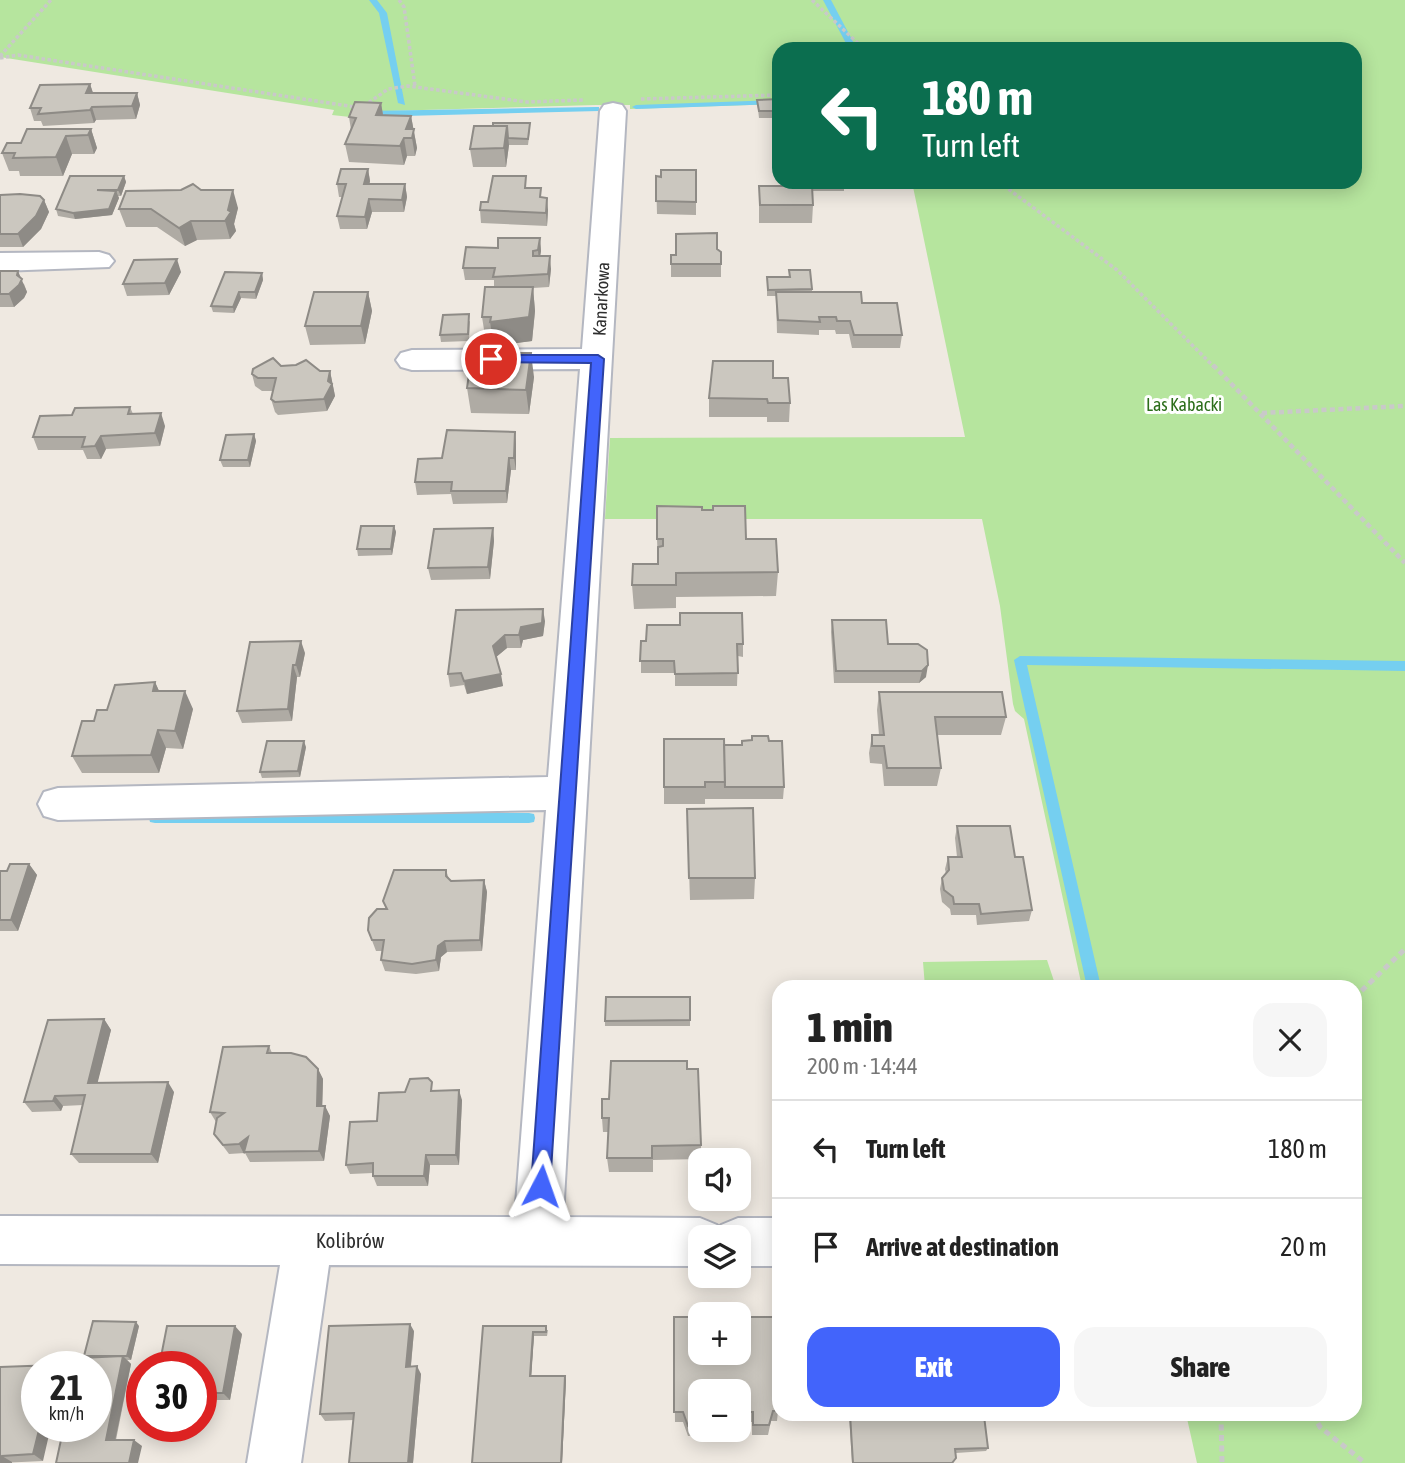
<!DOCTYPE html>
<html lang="en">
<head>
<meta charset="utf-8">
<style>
	:root { --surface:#fff; --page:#f6f6f6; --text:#222; --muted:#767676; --line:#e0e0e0; --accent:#4264fb }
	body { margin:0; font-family:"Asap Condensed",sans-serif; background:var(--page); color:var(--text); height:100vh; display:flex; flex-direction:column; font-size:26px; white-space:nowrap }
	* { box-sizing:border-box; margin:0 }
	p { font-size:23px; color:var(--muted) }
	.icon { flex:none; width:38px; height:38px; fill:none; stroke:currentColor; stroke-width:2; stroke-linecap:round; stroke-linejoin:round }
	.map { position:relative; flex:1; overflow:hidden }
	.drawer { position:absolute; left:772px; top:980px; width:590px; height:441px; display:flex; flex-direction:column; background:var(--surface); border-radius:21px; box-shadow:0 4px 18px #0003 }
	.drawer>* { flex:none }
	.hud { position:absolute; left:772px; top:42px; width:590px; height:147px; border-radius:21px; box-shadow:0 4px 18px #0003; background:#0b6e4f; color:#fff; overflow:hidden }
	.tools { position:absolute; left:688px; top:1148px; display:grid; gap:14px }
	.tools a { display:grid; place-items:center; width:63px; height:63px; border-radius:14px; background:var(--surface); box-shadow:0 4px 18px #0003; font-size:35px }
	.speed { position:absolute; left:21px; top:1351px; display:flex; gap:14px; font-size:35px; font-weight:700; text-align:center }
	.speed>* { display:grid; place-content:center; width:91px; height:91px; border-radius:50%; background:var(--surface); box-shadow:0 4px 18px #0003; line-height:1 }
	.speed small { font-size:18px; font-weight:400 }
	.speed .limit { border:10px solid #d22; background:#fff; color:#111 }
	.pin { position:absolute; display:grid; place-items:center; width:60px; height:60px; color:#fff; margin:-30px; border:4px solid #fff; border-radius:50%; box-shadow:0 2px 7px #0007 }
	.me { position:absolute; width:77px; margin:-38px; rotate:4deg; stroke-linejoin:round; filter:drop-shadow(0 0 5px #0008) }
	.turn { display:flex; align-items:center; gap:24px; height:147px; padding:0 35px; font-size:32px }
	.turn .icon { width:91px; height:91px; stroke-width:2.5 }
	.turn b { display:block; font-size:49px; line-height:60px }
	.round { display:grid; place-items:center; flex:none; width:74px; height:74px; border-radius:21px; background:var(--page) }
	.head { display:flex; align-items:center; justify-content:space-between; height:119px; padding:0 35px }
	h1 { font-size:42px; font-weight:800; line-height:52px }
	.action { display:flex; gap:14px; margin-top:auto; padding:14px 35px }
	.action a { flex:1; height:80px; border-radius:21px; background:var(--accent); color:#fff; font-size:28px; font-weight:800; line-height:80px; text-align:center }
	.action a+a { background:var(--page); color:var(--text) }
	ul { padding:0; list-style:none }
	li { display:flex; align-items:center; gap:21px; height:98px; padding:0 35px; border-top:2px solid var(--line) }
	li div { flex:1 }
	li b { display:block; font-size:26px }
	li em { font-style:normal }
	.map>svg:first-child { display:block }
</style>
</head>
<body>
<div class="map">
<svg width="1405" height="1463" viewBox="0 0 1405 1463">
	<rect width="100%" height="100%" fill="#efe9e1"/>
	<path fill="#b6e59e" d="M0 0H1405V1463H1197L1186 1414H1354V987H1082L1024 719 1015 711 1013 704 1000 606 982 519H605L610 438 965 437 912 182H1354V49H779V104L630 109V105H596L352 112 350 117 332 115 334 110 0 57Z
		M1047 960 1056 987H925L923 962Z"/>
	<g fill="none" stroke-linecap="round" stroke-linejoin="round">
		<path fill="#75cff0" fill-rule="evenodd" d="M369 0H377L387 13 405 105 398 103 379 13Z
			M823 0H831L857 49H849Z
			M779 100V104L636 109 632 107 636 105Z
			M596 107H599V111L366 117 362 114 366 111Z
			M1020 656 1405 661V671L1027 665 1101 987H1087L1014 660Z
			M155 813H529L534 814 535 818 534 822 529 823H155L150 822 149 818 150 814Z"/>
		<g stroke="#b4b7c1" stroke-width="4">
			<path id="minor" d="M613 103 622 105 626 111 563 1217 700 1218 717 1225 719 1229 721 1225 738 1218H779V1266H738V1237H700V1266L329 1265 301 1463H247L280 1265 0 1264V1216L515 1217 546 810 58 820 44 816 38 804 44 792 58 788 548 777 580 369 412 370 401 367 396 360 401 353 412 350 582 349 600 111 604 105Z
				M99 252 109 255 114 261 109 267 0 271V253Z"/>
		</g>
		<path stroke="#c9c9c9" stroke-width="3.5" stroke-dasharray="3.5 2.5" stroke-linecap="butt" d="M399 0 404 7 415 86
			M812 0 864 49
			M0 56 51 0
			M0 58 18 55 355 107
			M641 99 779 95
			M364 106 388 89 408 86 527 102 583 100
			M999 182 1117 270 1214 367"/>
		<path stroke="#c9c9c9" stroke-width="4.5" stroke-dasharray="5 3.5" stroke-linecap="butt" d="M1213 365 1405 563
			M1262 413 1405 406"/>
		<path stroke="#c9c9c9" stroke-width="5" stroke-dasharray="6 4.5" stroke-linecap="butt" d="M1354 998 1405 949
			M1221 1414 1222 1463
			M1313 1414 1320 1427 1365 1463"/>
		<use href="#minor" fill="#fff" fill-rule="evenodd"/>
	</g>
	<path fill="#afaba4" d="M90 84 93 93H137L140 105 136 119 96 120 94 123 43 126 41 121H34L30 108Z
		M779 99V118H759L757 100Z
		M381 103 383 115 411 116 417 148 415 156H407L404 165 349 162 345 144 351 130 349 117Z
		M530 123V129L528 145H509L506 167H473L470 149 493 126Z
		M91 129 97 148 94 154H72L63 176H20L19 171H9L2 153 21 143Z
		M368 169 370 181 369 184H405L407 197 404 212H372L367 229H340L337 216 342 197H339L337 184Z
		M696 170V215L657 214 656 176Z
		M124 176 126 182 121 196H118L119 198 112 215 75 219 58 216 56 209Z
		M802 182H844V191H812L813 205 812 223H759V186H802Z
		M528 188H541V198L548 210 547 226 481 223 480 210 488 202Z
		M201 190 238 208 234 224 236 231 230 239 197 240 185 246 157 227H126L119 209Z
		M0 195 44 200 49 212 41 229 23 247H0Z
		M540 238 541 251 540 256 551 269 549 287 533 288 535 311 532 341 498 345 508 346 509 353 534 377 529 414 471 413 467 388 487 353 493 345V341L486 342 482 317 494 287V280H465L463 268 498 248Z
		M717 249 721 252V277H671V264L676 255Z
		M789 270 812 289V292L862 303 902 335 900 348H852L849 334H836L835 330H819V335L777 333 776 296H767V277H789Z
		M0 271 24 284 27 292 24 298 14 307H0Z
		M181 272 169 295 127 296 123 284Z
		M262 273 263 280 256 299 241 298 234 313 213 312 211 306Z
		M368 292 372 311 365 344 310 345 305 326Z
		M470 321 469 341 441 342 440 335Z
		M281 366 320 371H330L335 396 327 411 278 415 275 412 271 399 273 391H262L255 386 252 374Z
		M773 378 790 403 789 422H767V417H709V398Z
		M130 407 133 414 165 426 160 446 106 449 101 459H87L83 450H38L33 437 72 415Z
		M515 432 516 444V470H511L507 503 453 504 451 494 417 495 415 482 442 458Z
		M254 434 256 441 250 467H223L220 460Z
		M702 510 746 539 778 572 776 596 676 597V608L634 609 632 585 658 564 657 539Z
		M394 526 396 532 392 555 358 556 357 549Z
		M493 528 494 541 490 579 431 580 428 568Z
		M456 610 545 621 543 636 523 640 521 648H507L496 657 503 686 467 694 464 685 450 687 448 674Z
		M832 620 888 644H918L926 677 919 683H834L831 632Z
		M641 641 743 644V657L738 656 737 686H675V673H641Z
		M305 653 300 677H297L292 721 242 723 237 711Z
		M155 682 159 691 193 709 183 749 166 748 159 773H82L72 756 94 721 107 710Z
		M879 692 1006 717 1001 735H937L941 768 937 786H884L882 764 870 763 869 753 872 735H879L877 710Z
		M769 741 784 787 783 799H705V804H664V787L724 745H742Z
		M306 747 300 777 262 778 260 772Z
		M687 809 755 878 754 899 690 900Z
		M957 826 1015 857 1032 910 1029 921 977 925 976 915H951L950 909 942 902 940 889 942 878 946 874 945 869 948 857H957L955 838Z
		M29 864 37 875 18 931H0V871H7Z
		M446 870 449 879 451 881 484 880 487 892 482 951 447 952 441 957 439 971 416 974 385 971 381 960 383 951H376L368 930 386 909 383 901Z
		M690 997V1026H605V1021Z
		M104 1019 111 1030 97 1083 174 1092 158 1163H79L71 1154 83 1105 63 1106 61 1111 32 1112 24 1102Z
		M269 1046 272 1053 318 1069 323 1079 322 1106H325L330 1116 324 1161 250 1162 245 1153 229 1154 214 1134 216 1122 210 1112Z
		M687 1069 701 1145V1159L653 1160V1172H609L607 1158 608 1132H603L602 1118 609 1099Z
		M435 1090 462 1100 459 1165H430L428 1186H377L373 1176V1173L350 1174 346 1165 377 1121Z
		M674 1317H700V1353H738V1317H774L775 1335H777L778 1411 777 1421H771L768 1435H752V1422H738V1391H700V1430H703V1435L688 1436 683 1422H675Z
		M139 1326 131 1360H127L131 1364 116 1440 142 1446 56 1463 86 1357 84 1356Z
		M483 1326 548 1330 547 1336H534L531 1376H565L566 1380 562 1463H472Z
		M414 1331 411 1366 421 1374 413 1463H349L354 1420 325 1421 320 1414Z
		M242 1334 230 1400H201V1367Z
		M0 1367 43 1461 0 1463Z
		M849 1414H969L988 1448 986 1451 956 1453 953 1463H852Z"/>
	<path fill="#8e8b86" d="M90 84 94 96 86 93Z
		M137 93 140 105 136 119 132 106Z
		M381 103 384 121 376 115Z
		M92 107 96 120 94 123 90 110Z
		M411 116 417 148 415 156 412 138 406 129Z
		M507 126 509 145 506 167 504 148Z
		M91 129 97 148 94 154 88 135Z
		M66 136 72 154 63 176 56 157Z
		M404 138 407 156 404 165 400 146Z
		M368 169 370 181 367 197 364 184Z
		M124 176 126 182 121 196 118 190Z
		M405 184 407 197 404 212 402 200Z
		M233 190 238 208 234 224 236 231 230 239 225 221Z
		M116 191 119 198 112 215 75 219 73 213Z
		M547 198 548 210 547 226 546 213Z
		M369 199 372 212 367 229 365 217Z
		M44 200 49 212 41 229 23 247 18 234Z
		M191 221 197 240 185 246 179 228Z
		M540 238 541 251 539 263 538 250Z
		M550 256 551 269 549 287 548 274Z
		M177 259 181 272 169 295 165 283Z
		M18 271 27 292 24 298 14 307 9 294Z
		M262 273 263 280 256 299 255 292Z
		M533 287 535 311 532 341 494 346 490 322Z
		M239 292 241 298 234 313 233 307Z
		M368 292 372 311 365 344 361 326Z
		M531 353 534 377 529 414 526 390Z
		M330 371 335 396 327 411 324 399Z
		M161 413 165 426 160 446 155 433Z
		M515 432 516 444V470L514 458Z
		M254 434 256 441 250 467 248 460Z
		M101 436 106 449 101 459 95 446Z
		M509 458 511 470 507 503 506 491Z
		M394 526 396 532 392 555 391 549Z
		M493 528 494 541 490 579 488 567Z
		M543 609 545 621 543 636 523 640 521 648 519 635 521 627Z
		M505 635 507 648 495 658 493 646Z
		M301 641 305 653 300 677 296 665Z
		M293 665 297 677 292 721 288 709Z
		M928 665 926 677 919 683 922 671Z
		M501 674 503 686 467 694 464 681Z
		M155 682 163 700 153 691Z
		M185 691 193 709 183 749 175 731Z
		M158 730 166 748 159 773 151 755Z
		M304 741 306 747 300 777 298 771Z
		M29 864 37 875 18 931 11 920Z
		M484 880 487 892 482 951 480 940Z
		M445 941 447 952 441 957 439 971 436 960 438 946Z
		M104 1019 111 1030 95 1093 88 1083Z
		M318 1069 323 1079 322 1116 317 1106Z
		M168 1082 174 1092 158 1163 151 1154Z
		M459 1090 462 1100 459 1165 456 1155Z
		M55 1096 63 1106 61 1111 53 1101Z
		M325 1106 330 1116 324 1161 319 1151Z
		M248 1137 254 1146 244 1154 239 1144Z
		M426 1155 430 1165 428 1186 424 1176Z
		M136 1322 139 1326 131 1360 127 1356Z
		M410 1324 414 1331 410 1374 406 1367Z
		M235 1326 242 1334 230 1400 223 1393Z
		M533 1332 534 1336 531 1380 530 1376Z
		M123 1356 131 1364 114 1446 106 1440Z
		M417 1366 421 1374 413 1463H408Z
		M565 1376 566 1380 562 1463H561Z
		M40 1426H51L43 1461 33 1454Z
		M134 1440 142 1446 138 1463H129Z
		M2 1456 12 1462V1463H0Z"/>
	<path fill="#cbc7bf" stroke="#8e8b86" stroke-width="2" d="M90 84 86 93H137L132 106 92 107 90 110 38 114 41 108H30L40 85Z
		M779 99V111H759L757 100Z
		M355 102 381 103 376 115 411 116 406 129H414L412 138H404L400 146 345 144 356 118 349 117Z
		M493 123H530L528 139 508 138 507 126H493Z
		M474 126H507L504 148 470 149Z
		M27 129H91L88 135 66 136 56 157 13 158 15 153H2L7 143H21Z
		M341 169H368L364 184H405L402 200 369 199 365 217 337 216 346 184H337Z
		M661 170H696V202L656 201V176L661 177Z
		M70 176H124L118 190H97L116 191 109 209 73 213 56 209Z
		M493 176H526L525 188H541L540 197 547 198 546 213 480 210 481 202H488Z
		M193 184 201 190H233L228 210 231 212 225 221H191L179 228 151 209H119L126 191 181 190Z
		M759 186H812L813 205H760Z
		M20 194 40 196 44 200 36 216 18 234H0V195Z
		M717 233V249L721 252V264H671V255H676V234Z
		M498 238H540L538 250 533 251V256H550L548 274 493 277 495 268H463L466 247 498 248Z
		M177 259 165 283 123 284 134 260Z
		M789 270H810L812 289 768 290 767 277H790Z
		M0 271H18L17 275 22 279 19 285 9 294H0Z
		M225 272 262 273 255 292H239L233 307 211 306Z
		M485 287H533L529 317 490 322 491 317H482Z
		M314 292H368L361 326H305Z
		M776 292H861L862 303H897L902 335H854L850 321H837L836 317H819L820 322 778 320Z
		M469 314 468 334 440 335 443 315Z
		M488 345 508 346V353H531L526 390 467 388 472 353H487Z
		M273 358 281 366 296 365 306 360 320 371H330L328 381 332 384 324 399 275 402 271 399 276 378H258L252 374 253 369Z
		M713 361H773V378H788L790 403H768L767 399 709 398Z
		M130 407 128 414 161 413 155 433 101 436 95 446 82 447 85 437H33L40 416 72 415 75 408Z
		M447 430 515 432 514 458H509L506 491H451L452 482H415L418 459 442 458Z
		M254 434 248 460H220L226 435Z
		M657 506 702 507V510H713V506H745L746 539H776L778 572 676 573V585H632L633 564H658V547L663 546V539H657Z
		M361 526H394L391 549H357Z
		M493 528 488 567 428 568 434 529Z
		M543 609 542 623 521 627 519 635H505L493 646 501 674 464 681 461 673 448 674 456 610Z
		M680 613H742L743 644H737L738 673 675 674 674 661H640L641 641H646L647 625H680Z
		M832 620H886L888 644H918L927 650 928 665 922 671H836Z
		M301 641 296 665H293L288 709 237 711 250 642Z
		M155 682 153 691H185L175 731 158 730 151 755 72 756 82 721H94L97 710H107L115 685Z
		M879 692H1002L1006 717H935L941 768H887L884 746H872V735H884Z
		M752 736H768L769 741H782L784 787H725L724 745H742V741L752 740Z
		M664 739H724L725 782H705V787H664Z
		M267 741H304L298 771 260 772Z
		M753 808 755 878H689L687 809Z
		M957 826H1010L1015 857H1023L1032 910 981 914 979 904H954L953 897 944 890 942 878 949 870 948 857H962Z
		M10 864H29L11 920H0V871H7Z
		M394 870H446V876L451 881 484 880 480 940 445 941 438 946 436 960 412 964 381 960 384 940H372L368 930 369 918 377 909H387L383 901Z
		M606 997H690V1020L605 1021Z
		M104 1019 88 1083 168 1082 151 1154H71L85 1095 55 1096 53 1101 24 1102 48 1020Z
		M269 1046 267 1053H291L306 1057 318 1069 317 1106H325L319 1151 244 1152 248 1137 239 1144 223 1145 214 1134 217 1118 224 1113 210 1112 223 1047Z
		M611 1061H687V1069H698L701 1145 652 1146V1158H607L609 1118H602V1099H609Z
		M428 1078 432 1082 431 1091 459 1090 456 1155H426L424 1176H373V1163L346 1165 350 1122 377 1121 379 1093 405 1092 410 1079Z
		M776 1080H779V1123H778Z
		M674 1317H700V1353H738V1317H774L775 1335H777L778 1411H773L769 1425H753V1412H738V1391H700V1425L688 1426 683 1412H674Z
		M93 1321 136 1322 127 1356H84Z
		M410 1324 406 1367 417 1366 408 1463H349L354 1413 320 1414 329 1326Z
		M167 1326H235L223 1393H201V1367H159Z
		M483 1326H546V1332H533L530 1376H565L561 1463H472Z
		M123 1356 106 1440H134L129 1463H56L64 1426H96V1367H78L80 1358Z
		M54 1365V1367H37V1426H40L33 1454 2 1456 0 1463V1367Z
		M850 1414H969V1416H984L988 1448 955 1449 956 1458 952 1463H853Z"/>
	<path fill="#4264fb" stroke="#2b41a3" stroke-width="2" d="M491 355H598L604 359 550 1186 548 1193 541 1196 534 1193 531 1186 591 363 487 362V357Z"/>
	<g text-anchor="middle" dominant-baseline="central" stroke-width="6" stroke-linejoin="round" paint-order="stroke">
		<g font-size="18" fill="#2e2e2e" stroke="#fff">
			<text transform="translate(601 299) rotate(-87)">Kanarkowa</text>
		</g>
		<g font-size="18" fill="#2c6e1b" stroke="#fff">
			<text x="1184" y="404">Las Kabacki</text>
		</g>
		<g font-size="21" fill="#2e2e2e" stroke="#fff">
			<text x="350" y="1240">Kolibrów</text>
		</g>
	</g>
</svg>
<div class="tools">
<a><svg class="icon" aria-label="sound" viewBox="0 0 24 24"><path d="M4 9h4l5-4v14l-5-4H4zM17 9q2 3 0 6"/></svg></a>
<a><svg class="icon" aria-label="layers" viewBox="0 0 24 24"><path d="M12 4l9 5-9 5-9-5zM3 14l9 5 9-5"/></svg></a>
<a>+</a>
<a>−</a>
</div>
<div class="speed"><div>21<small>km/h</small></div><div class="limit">30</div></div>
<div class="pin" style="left:491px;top:359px;background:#d93025"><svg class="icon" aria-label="arrive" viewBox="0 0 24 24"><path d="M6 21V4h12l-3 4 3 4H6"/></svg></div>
<svg class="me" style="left:541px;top:1186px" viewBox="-20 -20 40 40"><path d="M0-17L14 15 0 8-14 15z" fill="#4264fb" stroke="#fff" stroke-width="4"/></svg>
<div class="hud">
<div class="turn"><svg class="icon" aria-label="left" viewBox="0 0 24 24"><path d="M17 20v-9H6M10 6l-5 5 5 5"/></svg><div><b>180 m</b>Turn left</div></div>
</div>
<section class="drawer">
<div class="head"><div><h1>1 min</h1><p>200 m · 14:44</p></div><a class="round"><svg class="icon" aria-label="close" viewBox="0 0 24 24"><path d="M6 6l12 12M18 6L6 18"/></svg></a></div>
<ul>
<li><svg class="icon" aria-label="left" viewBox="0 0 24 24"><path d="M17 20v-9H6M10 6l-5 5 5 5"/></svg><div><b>Turn left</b></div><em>180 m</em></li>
<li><svg class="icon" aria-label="arrive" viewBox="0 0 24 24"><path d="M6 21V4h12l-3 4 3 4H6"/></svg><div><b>Arrive at destination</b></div><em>20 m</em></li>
</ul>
<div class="action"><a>Exit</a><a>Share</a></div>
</section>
</div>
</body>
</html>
